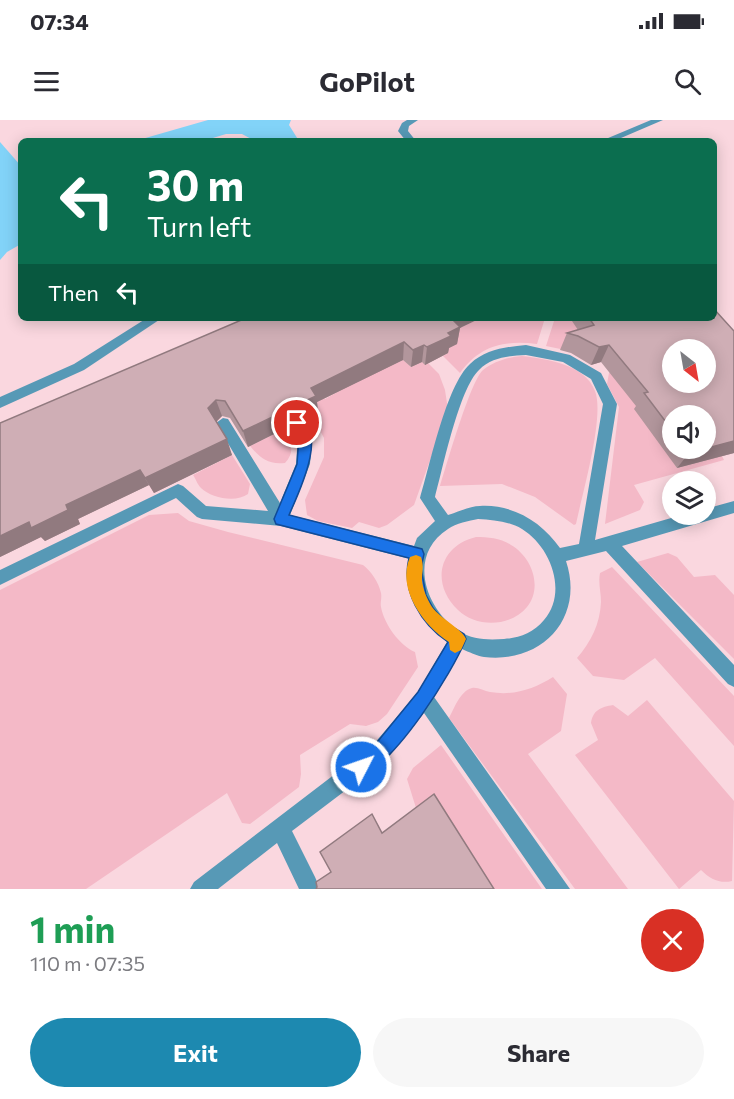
<!DOCTYPE html>
<html lang="en">
<head>
<meta charset="utf-8">
<style>
	:root { --surface:#fff; --page:#f7f7f7; --text:#2b2b33; --muted:#7c7c81; --accent:#1d89b0 }
	body { margin:0; font-family:Commissioner,sans-serif; background:var(--page); color:var(--text); height:100vh; display:flex; flex-direction:column; font-size:22px; white-space:nowrap }
	* { box-sizing:border-box; margin:0 }
	p { font-size:20px; color:var(--muted) }
	.icon { flex:none; width:33px; height:33px; fill:none; stroke:currentColor; stroke-width:2; stroke-linecap:round; stroke-linejoin:round }
	.map { position:relative; height:769px; overflow:hidden }
	.panel { display:flex; flex-direction:column; background:var(--surface); flex:1 }
	.panel>* { flex:none }
	.top-card { position:absolute; left:18px; top:18px; width:699px; height:183px; border-radius:9px; box-shadow:0 3px 15px #0003; background:#0b6e4f; color:#fff; overflow:hidden }
	.needle { width:39px; rotate:149deg }
	.buttons { position:absolute; left:662px; top:219px; display:grid; gap:12px }
	.buttons a { display:grid; place-items:center; width:54px; height:54px; border-radius:50%; background:var(--surface); box-shadow:0 3px 15px #0003; font-size:30px }
	.pin { position:absolute; display:grid; place-items:center; width:51px; height:51px; color:#fff; margin:-26px; border:3px solid #fff; border-radius:50%; box-shadow:0 2px 6px #0007 }
	.me { position:absolute; width:66px; margin:-33px; rotate:49deg; stroke-linejoin:round; filter:drop-shadow(0 0 4px #0008) }
	.turn { display:flex; align-items:center; gap:21px; height:126px; padding:0 30px; font-size:27px }
	.turn .icon { width:78px; height:78px; stroke-width:2.5 }
	.turn b { display:block; font-size:42px; line-height:51px }
	.then { display:flex; align-items:center; height:57px; padding:0 30px; background:#0003; gap:12px; font-size:22px }
	.round { display:grid; place-items:center; flex:none; width:63px; height:63px; border-radius:32px; background:var(--page) }
	.summary { display:flex; align-items:center; justify-content:space-between; height:102px; padding:0 30px }
	h1 { font-size:36px; font-weight:700; line-height:45px; color:#1e9e55 }
	.primary-button { display:flex; gap:12px; margin-top:auto; padding:12px 30px }
	.primary-button a { flex:1; height:69px; border-radius:36px; background:var(--accent); color:#fff; font-size:24px; font-weight:700; line-height:69px; text-align:center }
	.primary-button a+a { background:var(--page); color:var(--text) }
	.status { display:flex; justify-content:space-between; align-items:center; height:42px; padding:0 30px; background:var(--surface); direction:ltr }
	.status svg { height:16px; fill:currentColor }
	header { display:flex; justify-content:space-between; align-items:center; height:78px; padding:0 30px; background:var(--surface); font-size:27px; font-weight:700 }
	.map>svg:first-child { display:block }
</style>
</head>
<body>
<div class="status"><b>07:34</b><svg viewBox="0 0 49 12"><path d="M0 12V9h3v3zM5 12V6h3v6zM10 12V3h3v9zM15 12V0h3v12zM26 1h20v11H26zM47 4h2v5h-2z"/></svg></div>
<header><svg class="icon" aria-label="menu" viewBox="0 0 24 24"><path d="M4 6h16M4 12h16M4 18h16"/></svg>GoPilot<svg class="icon" aria-label="search" viewBox="0 0 24 24"><circle cx="10" cy="10" r="6"/><path d="M15 15l6 6"/></svg></header>
<div class="map">
<svg width="734" height="769" viewBox="0 0 734 769">
	<rect width="100%" height="100%" fill="#fad7df"/>
	<path fill="#f4b9c7" d="M481 198H545L537 224C505 220 480 225 460 253L443 236 448 233 447 214Z
		M555 198H581L590 211 570 231 546 226Z
		M522 236C546 239 585 244 595 271 605 296 582 375 576 404L574 405 535 377 502 364 440 366C447 344 470 262 483 250 494 241 509 237 522 236Z
		M400 237 411 247 422 242 428 243 439 254 445 270 448 290 414 385 387 405 379 408 359 402 352 408 318 401 307 395 305 380 324 337V318L312 295 318 292 311 282 321 277 325 279Z
		M619 251 677 348 722 336 724 340 634 365 644 382 640 390 605 404 619 287 607 264 609 253Z
		M282 310C291 322 296 331 285 343 268 345 260 338 250 326Z
		M232 335 250 364 248 374C236 383 211 378 201 368 197 364 196 359 193 355Z
		M178 393 189 401 228 412 363 445C371 451 379 463 381 473 382 478 380 483 381 487 384 504 400 526 415 532L418 547 387 594 378 602 366 606 350 604 300 635 301 654 299 667 250 704 242 703 227 673 86 769H0V470L149 395Z
		M476 417C488 417 501 418 511 425 532 437 543 467 527 487 511 507 476 508 458 490 430 463 439 426 476 417Z
		M668 433 677 437 694 457 715 455 734 475V539L637 442Z
		M612 447 734 576V626L655 538 624 560 593 556 577 538C591 522 600 504 601 482 601 472 598 463 600 453Z
		M553 557 567 574 561 611 528 634 628 769H575L449 598C454 589 460 571 472 568 478 567 484 571 490 572 514 576 534 569 553 557Z
		M647 580 734 681 732 761C720 764 710 759 701 750L679 769 575 635 598 620 591 603C593 590 601 587 613 585L628 596Z
		M441 625 542 769H488L416 688 407 659 413 648Z"/>
	<path fill="#82d3f8" d="M208 0H291L289 5 299 21H255L242 14H226L203 21H135Z
		M0 22 21 46V124L7 132 0 140Z"/>
	<g fill="none" stroke-linecap="round" stroke-linejoin="round">
		<path fill="#5799b6" fill-rule="evenodd" d="M407 0H418L409 6 408 11 416 21H406L398 11 402 3Z
			M651 0H663L614 21H601Z
			M147 198H162L84 250 0 288V277L74 244Z
			M526 225 570 235 601 253 617 284 595 420 685 394H705V389L734 381V393L622 426 734 545V567L728 564 606 431 566 441C585 498 542 544 484 537 477 536 469 532 462 529L434 577 570 769H546L424 593 387 639 292 711 315 757 318 764 316 769H299L277 723 218 769H190L194 762 373 625 418 572 447 522C424 502 400 471 410 439L281 406 202 399 197 397 176 378 0 465V450L178 364 183 366 206 386 268 391 216 303 223 298 228 299 280 383 296 344 298 315 290 303 297 298C304 300 308 307 312 314L310 344 290 395 414 426 417 418 435 401 420 378C430 345 446 266 470 244 486 229 506 227 526 225ZM526 235 563 242 591 259 603 284 579 424 560 428C542 402 513 384 480 386 470 386 458 392 448 395L435 377C443 348 459 269 479 250 492 237 509 236 526 235ZM478 399C493 400 509 401 522 409 551 427 568 472 544 500 533 513 519 518 504 519 488 520 473 520 459 511 425 489 407 435 448 409 456 403 469 401 478 399Z"/>
	</g>
	<path fill="#b2969c" fill-rule="evenodd" d="M570 198H714L734 333 677 348 634 289 636 286 601 242 591 245 571 233 560 230 567 213 578 210ZM672 296 705 328H672Z
		M460 208 457 224 449 228 448 233 425 245 422 242 411 247 403 240 317 282 318 292 304 299 296 296 289 302 290 306 248 327 230 298 222 296 216 302 232 335 154 373 149 365 78 399 80 404 45 421 41 417 0 437V303Z"/>
	<path fill="#917a7f" d="M450 198H481L460 208 457 224 449 228 448 233 425 245 427 227Z
		M404 222 403 240 317 282 318 292 304 299 301 283 311 268Z
		M424 225 422 242 411 247 413 230Z
		M609 225 601 242 591 245 599 227Z
		M216 280 222 296 214 304 208 288Z
		M293 280 296 296 289 302 290 306 248 327 243 311 285 286Z
		M227 319 232 335 154 373 145 358Z
		M734 321V333L677 348 689 333Z
		M140 350 149 365 78 399 80 404 45 421 41 417 0 437V416Z"/>
	<path fill="#cfaeb5" stroke="#917a7f" stroke-width="1.5" fill-rule="evenodd" d="M714 189 734 211V321L689 333 686 328H705V296H672V310L644 273 648 272 609 225 599 227 578 216 567 213 594 205 589 198H714ZM672 230H705V262H672Z
		M246 198H451L460 207 448 213 451 216 427 227 424 225 413 230 404 222 311 268 316 276 301 283 293 280 285 286 287 290 243 311 225 281 216 280 208 288 227 319 145 358 140 350 66 385 68 390 31 408 29 402 0 416V303Z
		M434 674 494 769H316L317 767 316 762 331 752 320 732 372 694 382 713Z"/>
	<path fill="#1a73e8" stroke="#114b97" stroke-width="1.5" d="M297 298C330 310 298 374 289 395L422 429 424 434 421 448 426 475 433 488 446 503 464 514 466 519C451 555 397 641 361 656L355 653 352 647 355 641 374 626 418 572 448 522C421 504 401 471 409 438L276 404 274 399 297 344 299 315 291 303Z"/>
	<path fill="#f59e0b" d="M416 435 421 437C424 445 422 452 422 460 423 470 427 479 432 487 441 499 462 509 466 519L461 530 455 533 450 530 449 522C424 506 396 469 410 437Z"/>
</svg>
<div class="buttons">
<a><svg class="needle" viewBox="-14 -14 28 28"><path d="M0-13l5 13h-10z" fill="#e53935"/><path d="M0 13l5-13h-10z" fill="#7c7c81"/></svg></a>
<a><svg class="icon" aria-label="sound" viewBox="0 0 24 24"><path d="M4 9h4l5-4v14l-5-4H4zM17 9q2 3 0 6"/></svg></a>
<a><svg class="icon" aria-label="layers" viewBox="0 0 24 24"><path d="M12 4l9 5-9 5-9-5zM3 14l9 5 9-5"/></svg></a>
</div>
<div class="pin" style="left:297px;top:303px;background:#d93025"><svg class="icon" aria-label="arrive" viewBox="0 0 24 24"><path d="M6 21V4h12l-3 4 3 4H6"/></svg></div>
<svg class="me" style="left:361px;top:647px" viewBox="-20 -20 40 40"><circle r="17" fill="#1a73e8" stroke="#fff" stroke-width="3"/><path d="M0-11L8 9 0 5-8 9z" fill="#fff"/></svg>
<div class="top-card">
<div class="turn"><svg class="icon" aria-label="left" viewBox="0 0 24 24"><path d="M17 20v-9H6M10 6l-5 5 5 5"/></svg><div><b>30 m</b>Turn left</div></div>
<div class="then">Then<svg class="icon" aria-label="left" viewBox="0 0 24 24"><path d="M17 20v-9H6M10 6l-5 5 5 5"/></svg></div>
</div>
</div>
<section class="panel">
<div class="summary"><div><h1>1 min</h1><p>110 m · 07:35</p></div><a class="round" style="background:#d93025;color:#fff"><svg class="icon" aria-label="close" viewBox="0 0 24 24"><path d="M6 6l12 12M18 6L6 18"/></svg></a></div>
<div class="primary-button"><a>Exit</a><a>Share</a></div>
</section>
</body>
</html>
